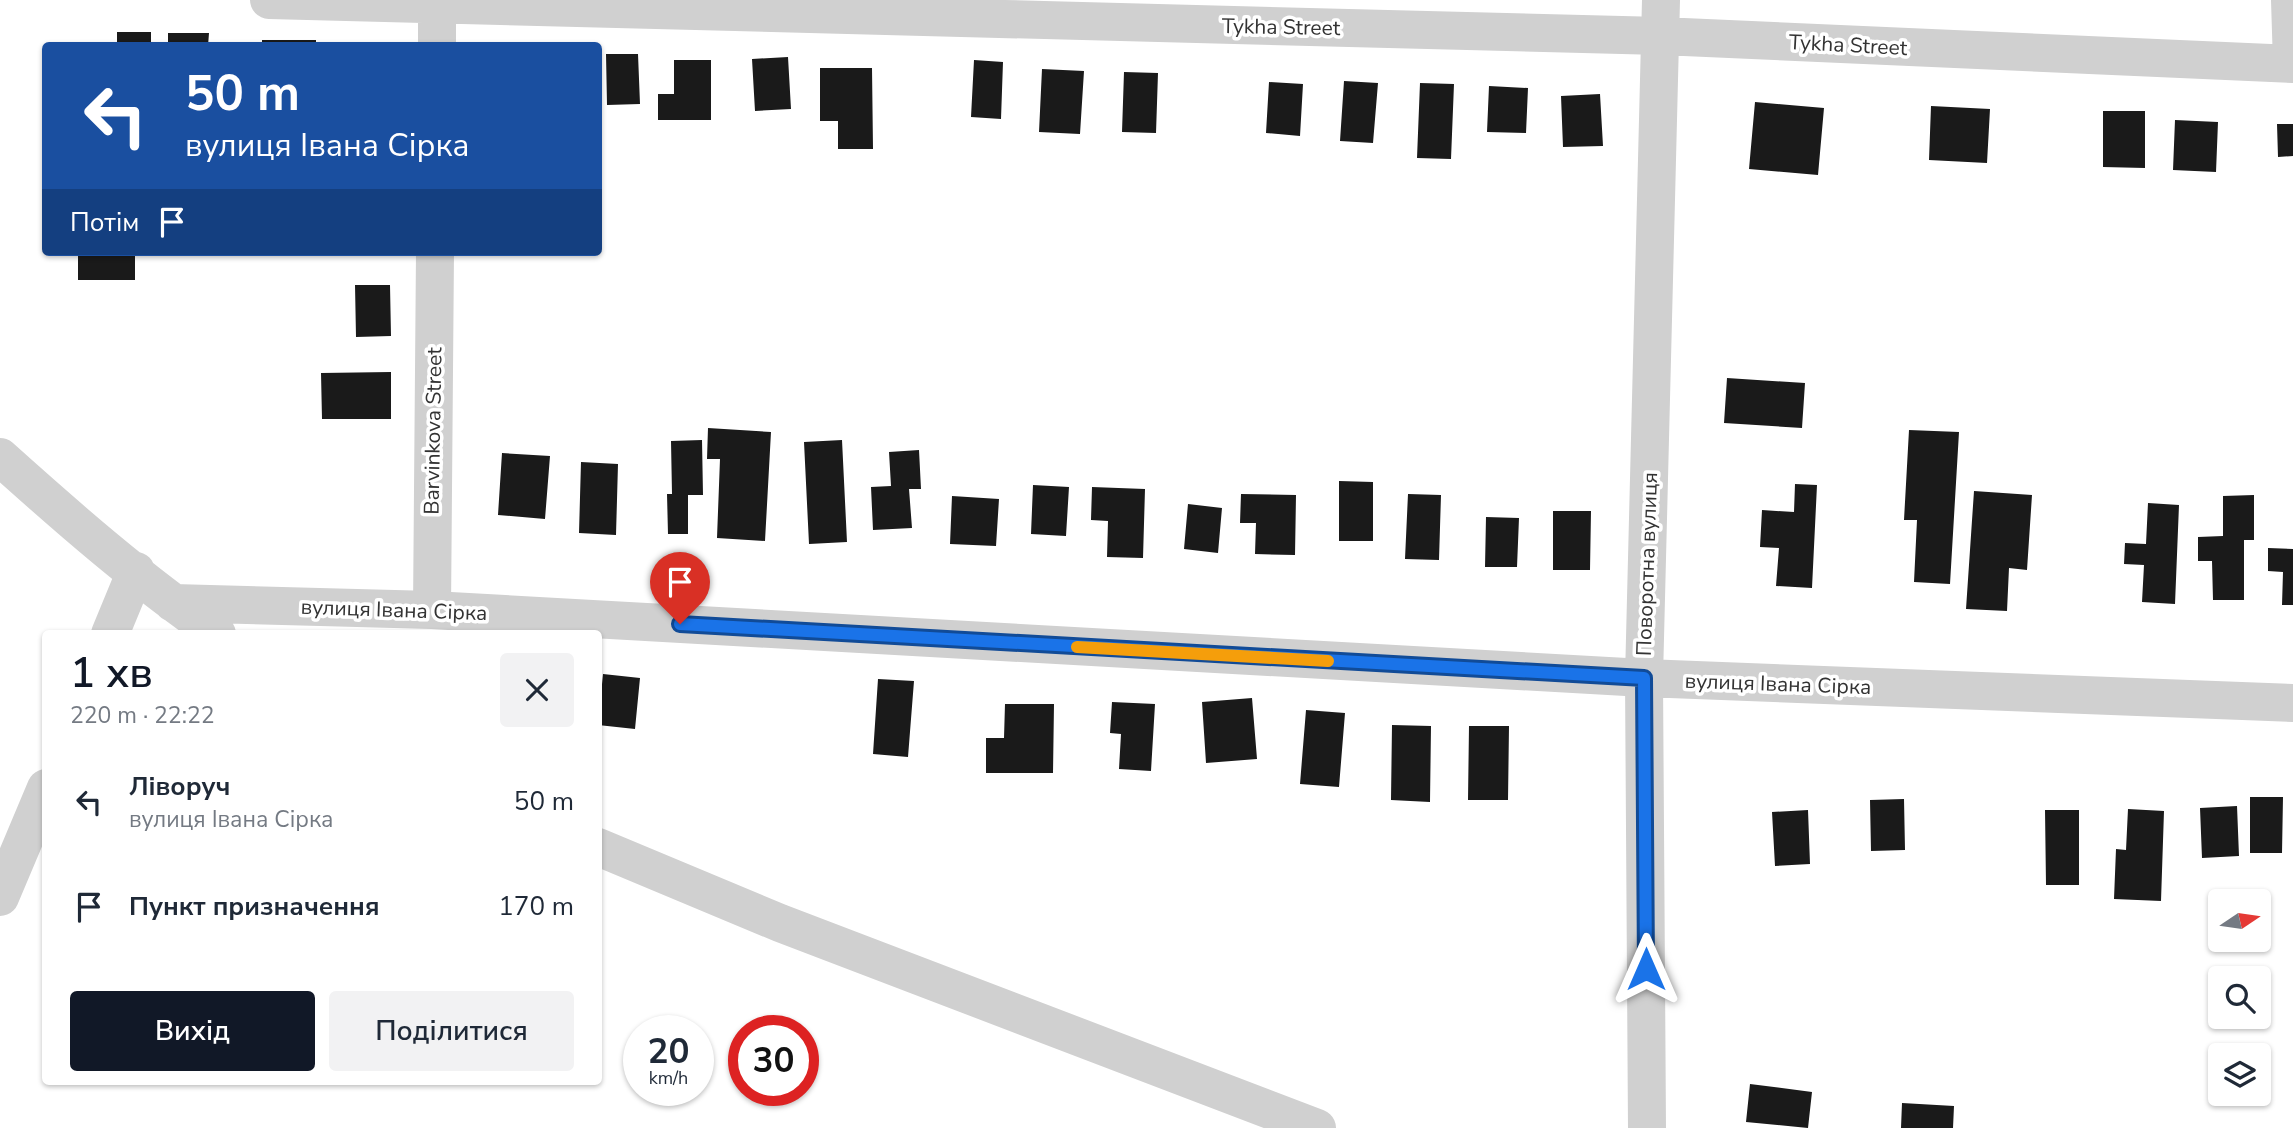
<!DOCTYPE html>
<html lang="uk">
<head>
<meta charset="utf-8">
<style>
	:root { --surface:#fff; --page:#f2f2f3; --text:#1f2937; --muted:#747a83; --accent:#111827 }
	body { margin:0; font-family:"Nunito Sans",sans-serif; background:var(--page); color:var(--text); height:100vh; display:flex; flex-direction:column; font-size:26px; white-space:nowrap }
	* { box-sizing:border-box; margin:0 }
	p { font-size:23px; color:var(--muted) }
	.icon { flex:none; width:38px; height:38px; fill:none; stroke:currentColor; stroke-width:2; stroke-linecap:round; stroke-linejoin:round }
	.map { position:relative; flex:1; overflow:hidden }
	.drawer { position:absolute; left:42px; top:630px; width:560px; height:455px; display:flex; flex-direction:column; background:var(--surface); border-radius:7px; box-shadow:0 2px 5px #0004 }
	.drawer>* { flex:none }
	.guide { position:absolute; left:42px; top:42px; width:560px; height:214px; border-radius:7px; box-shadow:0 2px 5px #0004; background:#1a4fa0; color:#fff; overflow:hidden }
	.needle { width:46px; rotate:77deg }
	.tools { position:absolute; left:2208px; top:889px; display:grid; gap:14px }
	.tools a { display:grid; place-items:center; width:63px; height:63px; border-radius:7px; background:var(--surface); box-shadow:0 2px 5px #0004; font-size:35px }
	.speed { position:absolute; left:623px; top:1015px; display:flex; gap:14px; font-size:35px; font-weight:700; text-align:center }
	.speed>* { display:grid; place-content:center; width:91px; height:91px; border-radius:50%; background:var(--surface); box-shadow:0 2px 5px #0004; line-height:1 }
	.speed small { font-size:18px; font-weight:400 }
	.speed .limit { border:10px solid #d22; background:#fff; color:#111 }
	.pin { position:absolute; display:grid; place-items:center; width:60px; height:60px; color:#fff; margin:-72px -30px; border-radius:50% 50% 50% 0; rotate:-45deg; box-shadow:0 0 7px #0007 }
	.pin .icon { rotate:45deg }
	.me { position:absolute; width:77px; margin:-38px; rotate:0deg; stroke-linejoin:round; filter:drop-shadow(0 0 5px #0008) }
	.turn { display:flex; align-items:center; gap:24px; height:147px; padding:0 28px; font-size:32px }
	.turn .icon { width:91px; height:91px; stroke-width:2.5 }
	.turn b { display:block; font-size:49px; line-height:60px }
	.then { display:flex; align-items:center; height:66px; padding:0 28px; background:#0003; gap:14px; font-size:26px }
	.round { display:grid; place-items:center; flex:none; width:74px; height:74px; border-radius:7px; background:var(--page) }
	.head { display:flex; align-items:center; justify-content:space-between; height:119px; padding:0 28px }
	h1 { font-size:42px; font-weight:600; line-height:52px; color:var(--accent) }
	.primary-button { display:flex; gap:14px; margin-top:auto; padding:14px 28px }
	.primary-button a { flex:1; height:80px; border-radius:7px; background:var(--accent); color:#fff; font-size:28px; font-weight:600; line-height:80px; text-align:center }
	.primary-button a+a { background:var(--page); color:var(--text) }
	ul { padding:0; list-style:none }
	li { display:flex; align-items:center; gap:21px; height:105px; padding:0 28px }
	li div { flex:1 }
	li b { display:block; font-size:26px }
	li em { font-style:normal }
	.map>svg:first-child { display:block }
</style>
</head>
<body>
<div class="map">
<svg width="2293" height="1128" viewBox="0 0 2293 1128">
	<rect width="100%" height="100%" fill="#fff"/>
	<path fill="#1a1a1a" d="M117 32H151V46H117Z
		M168 33H209L208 46H168Z
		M262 40H316V46H262Z
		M606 54H638L640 104 607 105Z
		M788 57 791 109 755 111 752 59Z
		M674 60H711V120H658V94H674Z
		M974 60 1003 62 1001 119 971 117Z
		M820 68H872L873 149H838V121H820Z
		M1042 69 1084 71 1080 134 1039 132Z
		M1124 72 1158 73 1156 133 1122 132Z
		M1344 81 1378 83 1373 143 1340 141Z
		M1269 82 1303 84 1300 136 1266 133Z
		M1420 83 1454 84 1451 159 1417 158Z
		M1489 86 1528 88 1526 133 1487 132Z
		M1600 94 1603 146 1563 147 1561 96Z
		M1755 102 1824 108 1818 175 1749 169Z
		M1931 106 1990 109 1987 163 1929 160Z
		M2103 111H2145V168L2103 167Z
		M2175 120 2218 122 2216 172 2173 170Z
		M2277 124H2293V156L2278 157Z
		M78 252H135V280H78Z
		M355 285H390L391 336 356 337Z
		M391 372V419H322L321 373Z
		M1727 378 1805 383 1802 428 1724 423Z
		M708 428 771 432 765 541 717 538 720 459H707Z
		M1909 430 1959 432 1950 584 1914 582 1917 520H1904Z
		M702 440 703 495H688V534H668L667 494H672L671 441Z
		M842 440 847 542 809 544 804 442Z
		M919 450 921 489H909L912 528 873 530 871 487 891 486 889 452Z
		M502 453 550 456 545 519 498 515Z
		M581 462 618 464 616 535 579 533Z
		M1339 481 1373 482V541H1339Z
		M1795 484 1817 485 1812 588 1776 586 1779 548 1760 547 1762 510 1794 512Z
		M1033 485 1069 487 1066 536 1031 534Z
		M1092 487 1145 489 1143 558 1107 557 1108 521 1091 520Z
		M1974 491 2032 495 2027 570 2009 568 2007 611 1966 609Z
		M1241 494 1296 495 1295 555 1255 554 1256 523H1240Z
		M1408 494 1441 495 1439 560 1405 559Z
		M2254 495V540H2244V600H2213L2212 561H2198V537L2223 536V496Z
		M952 496 999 499 996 546 950 544Z
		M2148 503 2179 505 2175 604 2142 602 2144 565 2124 564 2125 543 2146 544Z
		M1188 504 1222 508 1218 553 1184 549Z
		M1553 511H1591L1590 570H1553Z
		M1486 517 1519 518 1517 567H1485Z
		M2268 548 2293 549V605H2282L2283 572 2268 571Z
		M603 674 640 678 635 729 598 725Z
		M878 679 914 681 908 757 873 754Z
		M1252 698 1257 759 1206 763 1202 702Z
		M1112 702 1155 704 1151 771 1119 769 1121 734 1110 733Z
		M1005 704H1054L1053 773H986V738H1004Z
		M1306 710 1345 713 1339 787 1300 784Z
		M1392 725 1431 726 1430 802 1391 800Z
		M1469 726H1509L1508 800H1468Z
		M2250 797H2283L2282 853H2250Z
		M1904 799 1905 850 1871 851 1870 800Z
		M2237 806 2239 856 2202 858 2200 808Z
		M2128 809 2164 811 2161 901 2114 899 2116 849 2126 850Z
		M1808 810 1810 864 1775 866 1772 812Z
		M2045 810H2079V885H2046Z
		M1750 1084 1812 1092 1808 1128 1746 1122Z
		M1902 1103 1954 1106 1953 1128H1901Z"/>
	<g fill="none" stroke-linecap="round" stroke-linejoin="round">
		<path stroke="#d0d0d0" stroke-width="38" d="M269 0 1661 36 2293 64
			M2290 0 2292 64
			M437 46V0
			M0 457C69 519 140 581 217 634
			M173 603 432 610 1644 678 2293 703
			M432 610 435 252
			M110 634 136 571
			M598 847 780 923 1317 1128
			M0 897 46 788
			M1647 1128 1644 678 1661 0"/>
	</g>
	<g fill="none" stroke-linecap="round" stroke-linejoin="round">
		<g stroke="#114b97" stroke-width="18">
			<path id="route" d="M680 624 1644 678 1646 969"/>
		</g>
		<use href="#route" stroke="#1a73e8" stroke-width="12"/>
		<path stroke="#f59e0b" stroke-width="12" d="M1077 647 1328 661"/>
	</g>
	<g text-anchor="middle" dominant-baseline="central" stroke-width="7" stroke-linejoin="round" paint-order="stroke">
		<g font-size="21" fill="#333" stroke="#fff">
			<text transform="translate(1281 27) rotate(1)">Tykha Street</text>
			<text transform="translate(1848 45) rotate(3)">Tykha Street</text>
			<text transform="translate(433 431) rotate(-89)">Barvinkova Street</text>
			<text transform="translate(1647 564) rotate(-88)">Поворотна вулиця</text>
			<text transform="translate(394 610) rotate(2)">вулиця Івана Сірка</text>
			<text transform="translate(1778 684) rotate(2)">вулиця Івана Сірка</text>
		</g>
	</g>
</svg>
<div class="tools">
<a><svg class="needle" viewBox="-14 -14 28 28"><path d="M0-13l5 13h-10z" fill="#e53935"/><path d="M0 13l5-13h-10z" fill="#747a83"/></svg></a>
<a><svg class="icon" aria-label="search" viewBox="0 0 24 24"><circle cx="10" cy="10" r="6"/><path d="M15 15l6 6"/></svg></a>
<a><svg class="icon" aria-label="layers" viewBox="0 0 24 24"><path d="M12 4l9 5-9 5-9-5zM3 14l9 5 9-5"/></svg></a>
</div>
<div class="speed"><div>20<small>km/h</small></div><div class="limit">30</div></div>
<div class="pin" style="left:680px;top:624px;background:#d93025"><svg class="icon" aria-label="arrive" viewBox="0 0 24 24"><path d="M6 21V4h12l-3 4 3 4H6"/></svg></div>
<svg class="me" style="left:1646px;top:969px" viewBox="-20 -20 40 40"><path d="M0-17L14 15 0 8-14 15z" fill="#1a73e8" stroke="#fff" stroke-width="4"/></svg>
<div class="guide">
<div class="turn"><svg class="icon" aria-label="left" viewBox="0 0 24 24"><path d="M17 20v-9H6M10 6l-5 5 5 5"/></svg><div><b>50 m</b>вулиця Івана Сірка</div></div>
<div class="then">Потім<svg class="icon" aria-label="arrive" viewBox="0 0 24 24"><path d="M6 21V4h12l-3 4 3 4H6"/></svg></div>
</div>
<section class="drawer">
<div class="head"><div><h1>1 хв</h1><p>220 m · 22:22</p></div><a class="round"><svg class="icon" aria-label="close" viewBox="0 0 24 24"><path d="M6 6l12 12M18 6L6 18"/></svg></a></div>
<ul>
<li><svg class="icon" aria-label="left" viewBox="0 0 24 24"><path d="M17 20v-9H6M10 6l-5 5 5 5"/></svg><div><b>Ліворуч</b><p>вулиця Івана Сірка</p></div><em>50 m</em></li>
<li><svg class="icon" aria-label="arrive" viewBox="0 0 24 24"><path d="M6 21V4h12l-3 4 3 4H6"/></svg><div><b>Пункт призначення</b></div><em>170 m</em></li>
</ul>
<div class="primary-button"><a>Вихід</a><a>Поділитися</a></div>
</section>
</div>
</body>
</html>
